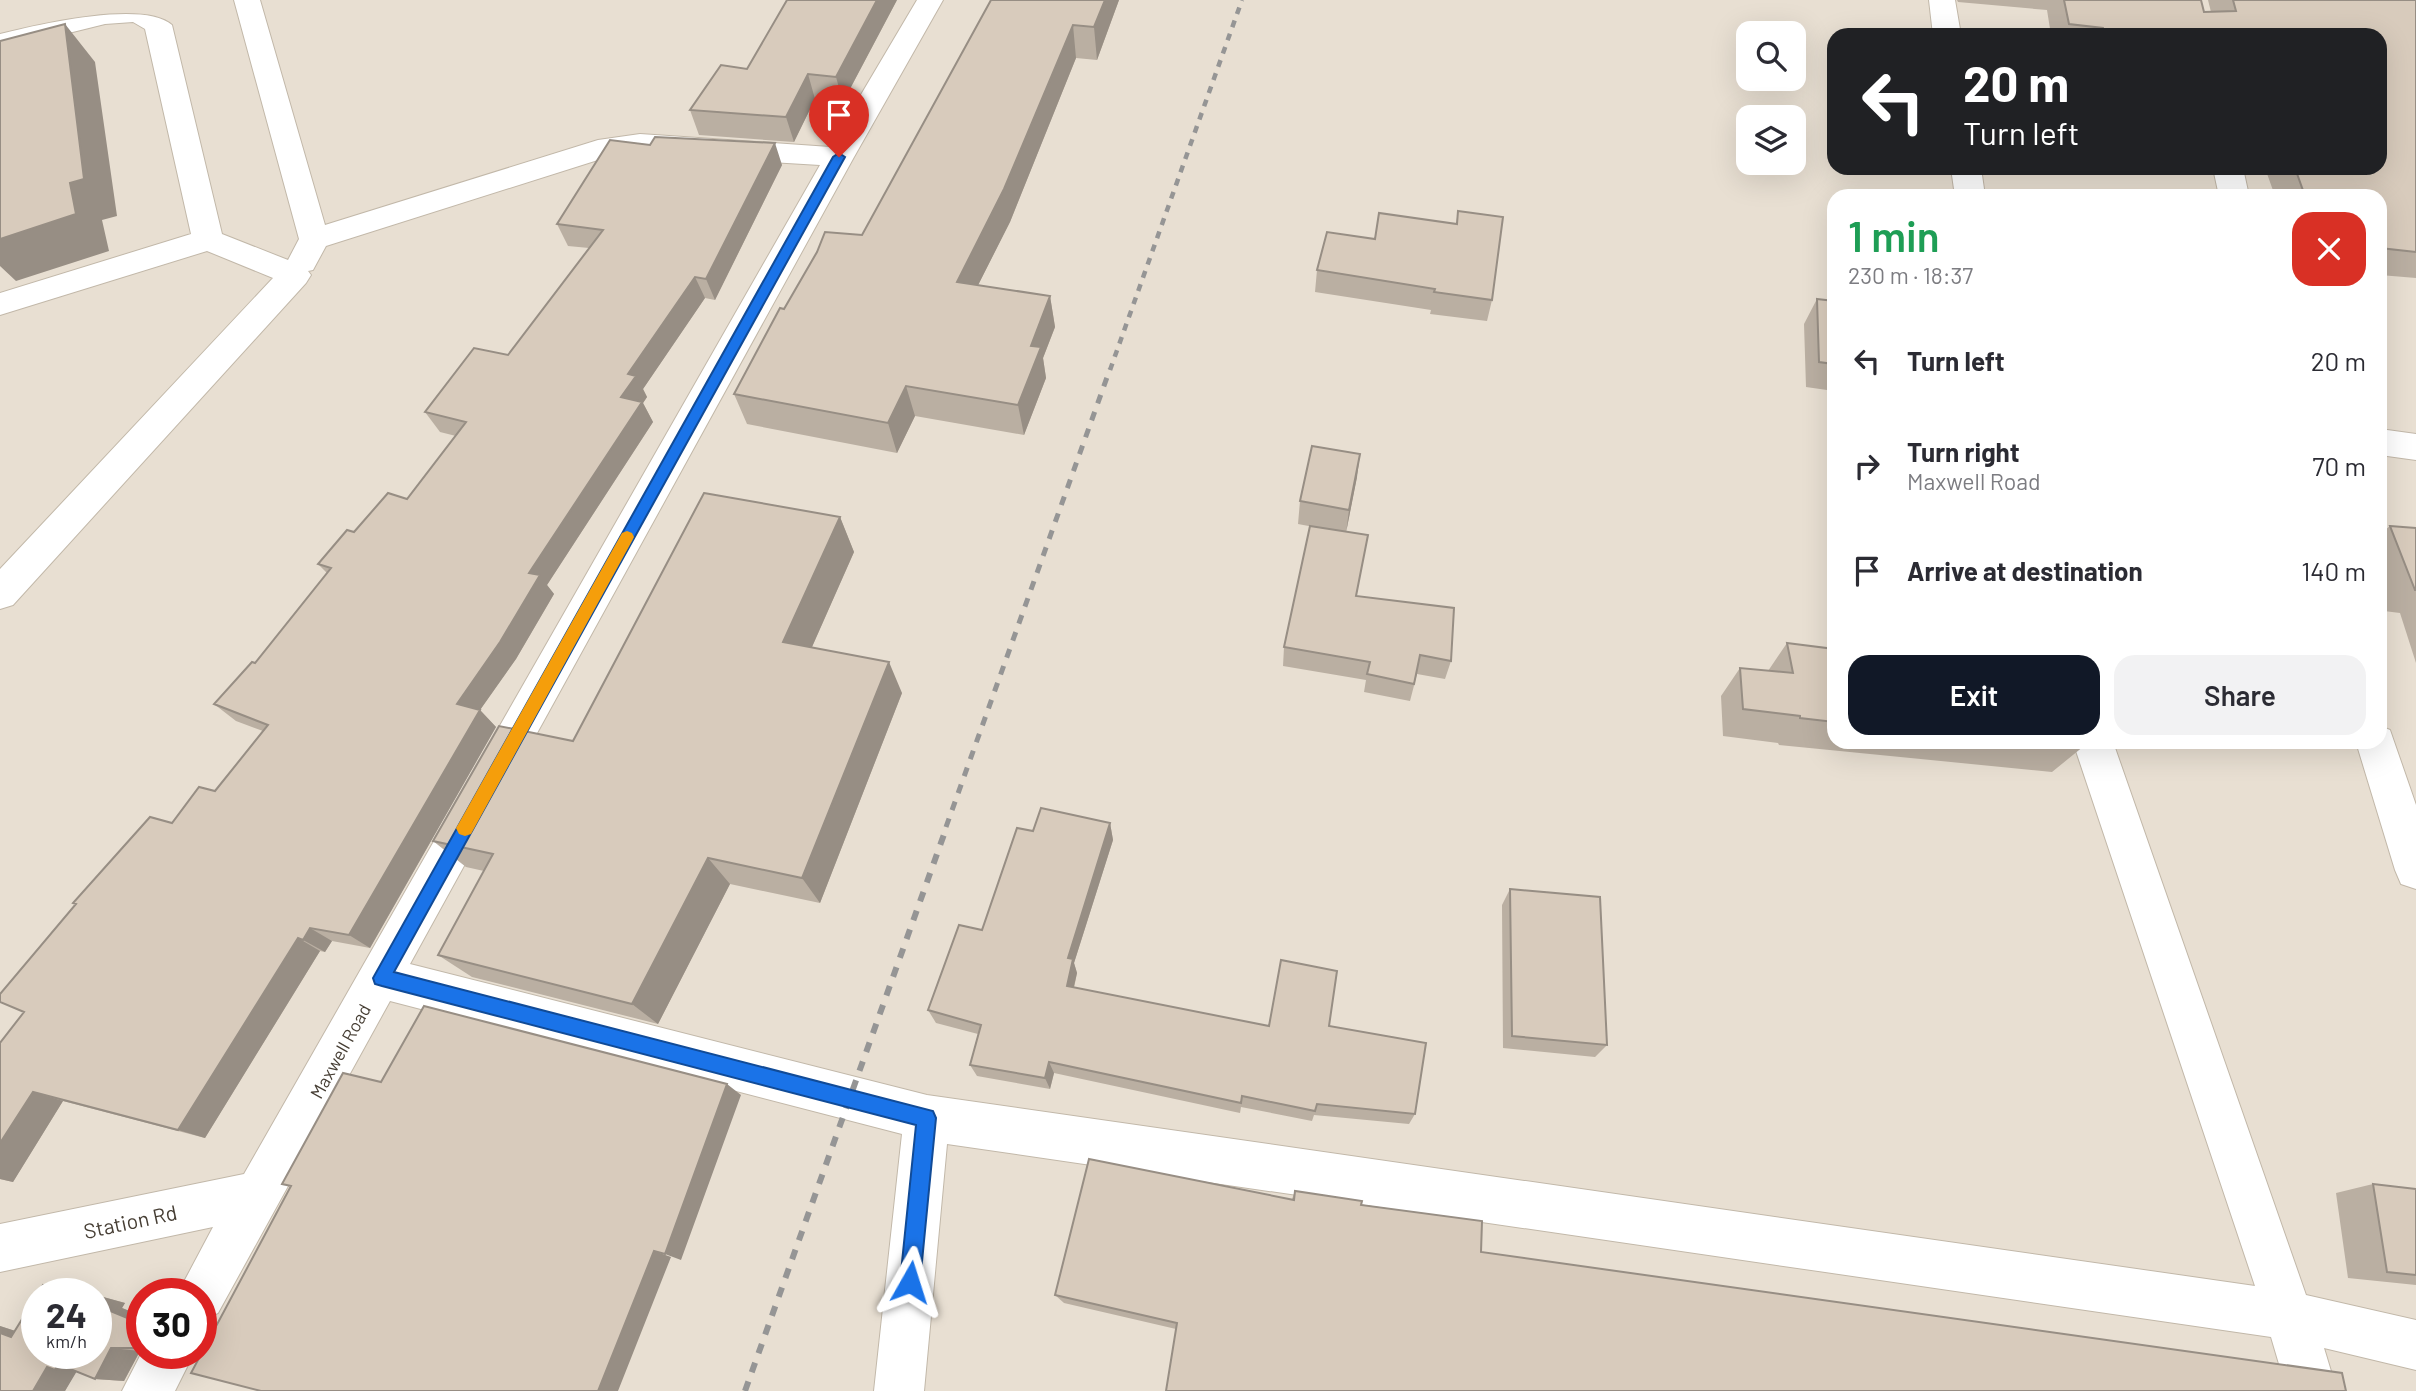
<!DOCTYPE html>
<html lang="en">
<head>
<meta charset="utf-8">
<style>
	:root { --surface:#fff; --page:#f2f2f3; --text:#2b2b33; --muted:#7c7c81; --accent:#111827 }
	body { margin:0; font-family:Barlow,sans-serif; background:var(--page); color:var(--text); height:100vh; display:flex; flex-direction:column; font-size:26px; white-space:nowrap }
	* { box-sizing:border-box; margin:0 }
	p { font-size:23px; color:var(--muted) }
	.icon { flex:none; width:38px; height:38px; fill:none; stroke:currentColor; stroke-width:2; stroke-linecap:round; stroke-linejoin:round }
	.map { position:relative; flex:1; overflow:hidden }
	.side { position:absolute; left:1827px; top:189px; width:560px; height:560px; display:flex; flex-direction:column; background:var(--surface); border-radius:21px; box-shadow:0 7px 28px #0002 }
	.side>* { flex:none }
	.banner { position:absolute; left:1827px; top:28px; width:560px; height:147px; border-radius:21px; box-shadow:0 7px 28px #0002; background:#202124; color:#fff; overflow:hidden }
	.tools { position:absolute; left:1736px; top:21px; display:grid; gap:14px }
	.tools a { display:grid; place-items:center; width:70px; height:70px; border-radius:14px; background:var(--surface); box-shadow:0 7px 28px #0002; font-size:35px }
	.speed { position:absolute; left:21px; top:1278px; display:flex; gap:14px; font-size:35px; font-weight:700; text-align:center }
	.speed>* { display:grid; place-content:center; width:91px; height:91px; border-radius:50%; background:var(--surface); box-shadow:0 7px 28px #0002; line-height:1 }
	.speed small { font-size:18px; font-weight:400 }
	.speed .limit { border:10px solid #d22; background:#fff; color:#111 }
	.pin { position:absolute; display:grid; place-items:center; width:60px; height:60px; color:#fff; margin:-72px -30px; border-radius:50% 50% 50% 0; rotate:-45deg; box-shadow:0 0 7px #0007 }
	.pin .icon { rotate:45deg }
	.me { position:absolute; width:77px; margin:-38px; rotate:6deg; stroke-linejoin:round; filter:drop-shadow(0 0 5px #0008) }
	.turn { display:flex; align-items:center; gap:24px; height:147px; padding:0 21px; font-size:32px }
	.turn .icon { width:91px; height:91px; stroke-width:2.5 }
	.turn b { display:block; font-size:49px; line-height:60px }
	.round { display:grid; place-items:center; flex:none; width:74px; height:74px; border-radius:21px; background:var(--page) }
	.overview { display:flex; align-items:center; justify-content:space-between; height:119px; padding:0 21px }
	h1 { font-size:42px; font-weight:600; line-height:52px; color:#1e9e55 }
	.cta { display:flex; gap:14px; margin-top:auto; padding:14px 21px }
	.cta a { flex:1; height:80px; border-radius:21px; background:var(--accent); color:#fff; font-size:28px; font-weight:600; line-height:80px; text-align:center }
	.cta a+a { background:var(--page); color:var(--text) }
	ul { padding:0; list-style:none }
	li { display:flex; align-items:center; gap:21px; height:105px; padding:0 21px }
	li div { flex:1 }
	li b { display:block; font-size:26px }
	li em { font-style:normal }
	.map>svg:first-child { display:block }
</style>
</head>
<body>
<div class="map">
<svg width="2416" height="1391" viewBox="0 0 2416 1391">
	<rect width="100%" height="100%" fill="#f3eee4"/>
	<path fill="#e8dfd2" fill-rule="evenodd" d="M0 0H2416V1391H0ZM1748 33H1794V79H1748ZM1834 35H2380V168H1834ZM1748 117H1794V163H1748ZM1834 196H2380V742H1834ZM37 1293H96V1353H37ZM142 1293H201V1353H142Z"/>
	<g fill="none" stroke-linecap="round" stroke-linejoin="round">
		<g stroke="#c2b8a9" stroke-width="2">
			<path id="minor" d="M234 0H260L325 225 598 140 640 134 830 147 917 0H943L854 157 410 964 927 1095 2255 1286 2073 742H2113L2306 1295 2416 1320V1370L2324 1348 2337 1391H2287L2271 1337 947 1144 924 1391H874L902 1134 390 1001 218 1313 201 1320V1293H178L213 1227 0 1272V1224L244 1174 820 165 640 154 601 159 326 246 313 270 308 271 311 275 306 283 13 605 0 609V569L273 278 207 251 0 315V293L191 234 145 29 133 22 105 24 0 50V34C40 24 144 0 172 25L222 234 288 260 299 239Z
				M1929 0H1955L1961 35H1933Z
				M1951 168H1981L1985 196H1955Z
				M2213 168H2243L2249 196H2219Z
				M2380 429 2416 434V460L2380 455Z
				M2380 726 2390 730 2416 805V889L2401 884 2395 870 2356 742H2380Z
				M142 1352V1353H194L175 1391H122Z"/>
		</g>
		<use href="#minor" fill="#fff" fill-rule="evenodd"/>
		<path stroke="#959595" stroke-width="4.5" stroke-dasharray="7 7" stroke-linecap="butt" d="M1110 370 1242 0"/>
		<path stroke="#959595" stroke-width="5" stroke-dasharray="9 9" stroke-linecap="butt" d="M946 827 1110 369"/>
		<path stroke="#959595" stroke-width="6" stroke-dasharray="10 10" stroke-linecap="butt" d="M745 1391 947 826"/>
	</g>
	<path fill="#baafa2" d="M897 0 843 102 815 99 794 142 699 135 690 110 747 69Z
		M991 0H1119L1097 60 1076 58 1010 222 978 285 1050 296 1055 327 1043 358 1046 378 1024 435 915 416 897 453 747 424 734 394 784 309 862 235Z
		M1957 0H2201L2204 12H2211L2208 0H2416V278L2380 275V196H2275L2265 168H2380V35H2051L2047 10 1958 2Z
		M782 165 715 300 705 298 643 389 647 397 643 403 653 422 547 585 554 594 516 659 480 710 496 727 370 948 332 941 325 952 320 951 205 1138 63 1101 13 1182 0 1179 172 823 215 791 263 731 236 721 214 704 255 663 327 573 318 564 354 532 407 499 456 436 440 432 425 412 508 355 589 248 568 246 557 224Z
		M1458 211 1492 300 1487 321 1430 314 1431 310 1315 292 1317 270 1375 239 1456 224Z
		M1817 299 1834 301V391L1806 387 1804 324Z
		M1357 477 1346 532 1356 596 1451 661 1445 679 1417 674 1410 701 1364 692 1366 680 1283 666 1284 647 1314 527 1298 524 1300 501Z
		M840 517 854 552 812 647 902 693 820 903 730 884 658 1024 472 977 438 955 484 871 466 867 433 841 573 741Z
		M2390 526 2416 528V663L2400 613 2384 611 2380 599V534Z
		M1787 643 1834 649V742H2084V746L2052 772 1779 745 1778 743 1723 736 1721 696 1740 668 1768 671Z
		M1110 823 1113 840 1074 963 1077 973 1074 988 1269 1026H1329L1415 1114 1409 1124 1314 1115 1312 1121 1241 1107 1240 1113 1054 1073 1050 1089 977 1076 970 1065 978 1034 936 1023 928 1010 982 930 1033 831Z
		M1510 889 1607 1045 1595 1057 1503 1048 1502 905Z
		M2373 1184 2416 1189V1285L2348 1278 2336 1193Z
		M1295 1191 1362 1201 1176 1329 1064 1303 1055 1295 1292 1199Z
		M96 1295 125 1303 122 1308 142 1316V1351H140L124 1381 95 1379 76 1371 65 1391H0V1326L15 1331Z"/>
	<path fill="#978e84" d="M877 0H897L843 102 836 77Z
		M1105 0H1119L1097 60 1094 27Z
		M65 24 95 62 117 216 102 220 109 251 16 281 0 266V239L70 183Z
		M1073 25 1076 58 1010 222 964 313 957 282Z
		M808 74 815 99 794 142 786 117Z
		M775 143 782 165 715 300 706 279Z
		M695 277 705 298 643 389 647 397 643 403 653 422 547 585 554 594 516 659 480 710 496 727 370 948 349 935 457 704 621 397 628 374Z
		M1050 296 1055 327 1043 358 1046 378 1024 435 1018 405 1031 346Z
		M906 386 915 416 897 453 888 423Z
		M1360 454 1357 477 1346 533 1349 510Z
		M840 517 854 552 800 674 783 642Z
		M889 662 902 693 820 903 802 878Z
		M1110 823 1113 840 1074 963 1077 973 1071 999 1067 986 1068 958Z
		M708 858 730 884 658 1024 632 1004Z
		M310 928 332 941 325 952 303 940Z
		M298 938 320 951 205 1138 178 1130Z
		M1049 1062 1054 1073 1050 1089 1045 1078Z
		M727 1084 741 1095 681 1260 665 1254Z
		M33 1092 63 1101 13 1182 0 1179V1143Z
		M654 1251 671 1257 618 1391H598Z
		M43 1285 73 1289 89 1293H75Z
		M96 1295 125 1303 122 1308 142 1316V1324L96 1305Z
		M0 1326 37 1338 11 1337 0 1333Z
		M111 1348 140 1351 124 1381 95 1379Z
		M58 1364 77 1371 65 1391H33L47 1367Z"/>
	<path fill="#d8cbbc" stroke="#978e84" stroke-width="2" d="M787 0H877L836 77 808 74 786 117 690 110 721 65 747 69Z
		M991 0H1105L1094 27 1073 25 1004 189 957 282 1050 296 1031 346 1041 347 1018 405 906 386 888 423 734 394 780 308 784 309 817 252 825 232 862 235Z
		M2064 0H2201L2204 12 2236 11 2233 0H2416V252L2380 248V196H2305L2295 168H2380V35H2105L2103 28 2069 24Z
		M65 24 84 179 70 183 76 214 0 239V41Z
		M655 137 775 143 706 279 695 277 628 374 636 376 621 397 642 402 529 573 540 575 500 642 457 704 480 710 349 935 310 928 303 940 298 938 178 1130 33 1092 0 1143V1043L24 1012 0 1002V994L76 904 73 903 150 817 172 823 199 787 215 791 268 725 214 704 252 662 255 663 331 568 318 564 347 530 354 532 388 493 407 499 466 422 425 412 474 348 508 355 603 230 557 224 610 140 650 145Z
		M1458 211 1503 217 1492 300 1434 292 1435 289 1317 270 1327 232 1375 239 1379 213 1457 224Z
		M1817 299 1834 301V364L1819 362Z
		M1312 446 1360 454 1349 510 1300 501Z
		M704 493 840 517 783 642 889 662 802 878 708 858 632 1004 438 955 493 854 433 841 499 726 573 741Z
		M1310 526 1368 535 1356 596 1454 608 1451 661 1420 655 1414 684 1367 674 1370 662 1284 647Z
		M2390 526 2416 528V590H2415Z
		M1787 643 1834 649V722L1800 718V716L1743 709 1740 668 1793 673Z
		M2046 742H2084V746Z
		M1041 808 1110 823 1068 958 1073 959 1067 986 1269 1026 1281 960 1337 971 1329 1026 1426 1043 1415 1114 1317 1104 1315 1111 1242 1096 1241 1103 1049 1062 1045 1078 970 1065 981 1025 928 1010 959 925 982 930 1017 828 1033 831Z
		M1510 889 1600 897 1607 1045 1512 1036Z
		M424 1006 727 1084 665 1254 654 1251 598 1391H261L191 1373 291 1186 282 1184 343 1073 381 1082Z
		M1089 1159 1294 1200 1295 1191 1362 1201 1361 1205 1482 1221 1481 1252 2342 1373 2346 1391H1166L1177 1323 1055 1295Z
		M2373 1184 2416 1189V1275L2387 1272Z
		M43 1285 75 1293H38Z
		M37 1295V1353H96V1305L142 1324V1342L138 1348H111L95 1379 58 1364 55 1370 47 1367 33 1391H0V1333L11 1337Z"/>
	<path fill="#1a73e8" stroke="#114b97" stroke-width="2" d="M839 153 845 157 394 972 933 1111 936 1118 920 1282 917 1289 910 1292 903 1289 900 1282 916 1125 382 986 375 984 373 978 833 157Z"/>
	<path fill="#f59e0b" d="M627 531 632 533 634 537 632 541 471 834 465 836 459 834 456 828 459 823 622 533Z"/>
	<g text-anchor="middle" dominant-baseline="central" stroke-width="6" stroke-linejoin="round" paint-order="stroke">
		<g font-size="18" fill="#463e34" stroke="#fff">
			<text transform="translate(340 1051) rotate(-61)">Maxwell Road</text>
		</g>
		<g font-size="21" fill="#463e34" stroke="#fff">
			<text transform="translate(130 1221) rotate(-12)">Station Rd</text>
		</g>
	</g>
</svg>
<div class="tools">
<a><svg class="icon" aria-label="search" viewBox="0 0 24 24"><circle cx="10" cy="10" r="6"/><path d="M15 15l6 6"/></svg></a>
<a><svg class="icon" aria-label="layers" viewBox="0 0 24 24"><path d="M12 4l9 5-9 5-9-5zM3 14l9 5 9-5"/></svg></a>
</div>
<div class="speed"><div>24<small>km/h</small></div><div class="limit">30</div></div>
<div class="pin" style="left:839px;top:157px;background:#d93025"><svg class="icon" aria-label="arrive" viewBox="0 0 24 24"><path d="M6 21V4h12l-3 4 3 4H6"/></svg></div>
<svg class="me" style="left:910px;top:1282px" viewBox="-20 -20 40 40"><path d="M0-17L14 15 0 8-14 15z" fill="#1a73e8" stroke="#fff" stroke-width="4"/></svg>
<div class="banner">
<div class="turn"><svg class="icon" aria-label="left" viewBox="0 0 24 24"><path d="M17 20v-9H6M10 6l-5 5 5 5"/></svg><div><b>20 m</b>Turn left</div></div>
</div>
<section class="side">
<div class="overview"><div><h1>1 min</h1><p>230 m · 18:37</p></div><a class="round" style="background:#d93025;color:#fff"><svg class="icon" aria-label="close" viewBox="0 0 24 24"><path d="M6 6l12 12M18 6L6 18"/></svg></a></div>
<ul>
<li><svg class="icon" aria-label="left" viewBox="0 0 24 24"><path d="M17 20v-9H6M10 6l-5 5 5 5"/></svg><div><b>Turn left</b></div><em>20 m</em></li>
<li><svg class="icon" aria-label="right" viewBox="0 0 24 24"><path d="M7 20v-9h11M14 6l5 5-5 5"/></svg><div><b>Turn right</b><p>Maxwell Road</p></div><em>70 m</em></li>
<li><svg class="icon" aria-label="arrive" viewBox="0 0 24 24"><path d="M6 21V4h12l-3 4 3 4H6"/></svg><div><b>Arrive at destination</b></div><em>140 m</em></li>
</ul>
<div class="cta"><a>Exit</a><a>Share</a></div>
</section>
</div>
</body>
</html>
